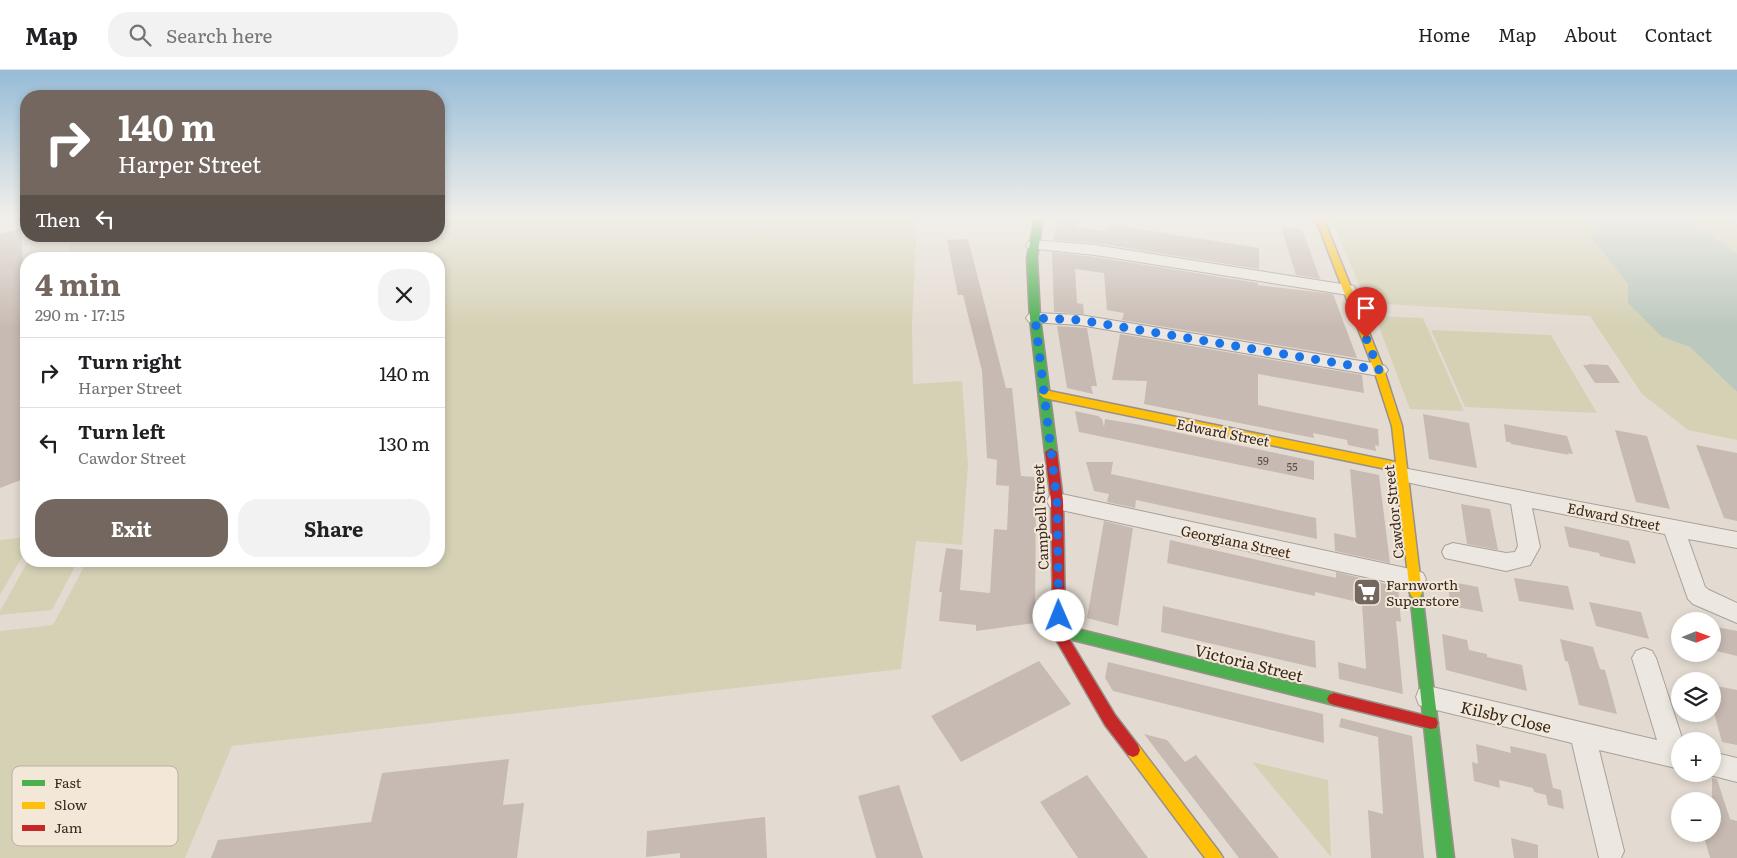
<!DOCTYPE html>
<html lang="en">
<head>
<meta charset="utf-8">
<style>
	:root { --surface:#fff; --page:#f2f2f2; --text:#202124; --muted:#757577; --line:#e0e0e0; --accent:#74675f }
	body { margin:0; font-family:Literata,serif; background:var(--page); color:var(--text); height:100vh; display:flex; flex-direction:column; font-size:19px; white-space:nowrap }
	* { box-sizing:border-box; margin:0 }
	p { font-size:16px; color:var(--muted) }
	.icon { flex:none; width:28px; height:28px; fill:none; stroke:currentColor; stroke-width:2; stroke-linecap:round; stroke-linejoin:round }
	.map { position:relative; flex:1; overflow:hidden }
	.panel { position:absolute; left:20px; top:182px; width:425px; height:315px; display:flex; flex-direction:column; background:var(--surface); border-radius:20px; box-shadow:0 2px 8px #0003 }
	.panel>* { flex:none }
	.guide { position:absolute; left:20px; top:20px; width:425px; height:152px; border-radius:20px; box-shadow:0 2px 8px #0003; background:#74675f; color:#fff; overflow:hidden }
	.needle { width:32px; rotate:89deg }
	.tools { position:absolute; left:1671px; top:542px; display:grid; gap:10px }
	.tools a { display:grid; place-items:center; width:50px; height:50px; border-radius:50%; background:var(--surface); box-shadow:0 2px 8px #0003; font-size:25px }
	.pin { position:absolute; display:grid; place-items:center; width:42px; height:42px; color:#fff; margin:-51px -21px; border-radius:50% 50% 50% 0; rotate:-45deg; box-shadow:0 0 5px #0007 }
	.pin .icon { rotate:45deg }
	.me { position:absolute; width:55px; margin:-28px; rotate:359deg; stroke-linejoin:round; filter:drop-shadow(0 0 4px #0008) }
	.turn { display:flex; align-items:center; gap:18px; height:105px; padding:0 15px; font-size:22px }
	.turn .icon { width:65px; height:65px; stroke-width:2.5 }
	.turn b { display:block; font-size:35px; line-height:42px }
	.then { display:flex; align-items:center; height:48px; padding:0 15px; background:#0003; gap:10px; font-size:19px }
	.round { display:grid; place-items:center; flex:none; width:52px; height:52px; border-radius:20px; background:var(--page) }
	.head { display:flex; align-items:center; justify-content:space-between; height:85px; padding:0 15px }
	h1 { font-size:30px; font-weight:700; line-height:38px; color:var(--accent) }
	.primary-button { display:flex; gap:10px; margin-top:auto; padding:10px 15px }
	.primary-button a { flex:1; height:58px; border-radius:20px; background:var(--accent); color:#fff; font-size:20px; font-weight:700; line-height:58px; text-align:center }
	.primary-button a+a { background:var(--page); color:var(--text) }
	ul { padding:0; list-style:none }
	li { display:flex; align-items:center; gap:15px; height:70px; padding:0 15px; border-top:1px solid var(--line) }
	li div { flex:1 }
	li b { display:block; font-size:19px }
	li em { font-style:normal }
	header { display:flex; align-items:center; gap:30px; box-sizing:border-box; height:70px; padding:0 25px; background:var(--surface); border-bottom:1px solid var(--line) }
	header strong { font-size:24px }
	nav { display:flex; gap:28px; margin-inline-start:auto; font-size:18px }
	.search { width:350px; height:45px; background:var(--page); display:flex; align-items:center; gap:12px; box-sizing:border-box; padding:0 18px; border-radius:20px; color:var(--muted); font-size:19px }
	.map>svg:first-child { display:block }
</style>
</head>
<body>
<header>
<strong>Map</strong>
<div class="search"><svg class="icon" aria-label="search" viewBox="0 0 24 24"><circle cx="10" cy="10" r="6"/><path d="M15 15l6 6"/></svg>Search here</div>
<nav><a>Home</a><a>Map</a><a>About</a><a>Contact</a></nav>
</header>
<div class="map">
<svg width="1737" height="788" viewBox="0 0 1737 788">
	<rect width="100%" height="100%" fill="#e3dbd1"/>
	<path fill="#d5d1b5" d="M439 147H914L916 172 912 255 913 314 962 311 968 395 962 475 916 471 901 599 232 676 185 788H0V561L53 555 87 491H439V189H71L69 166H439Z
		M1331 147H1582L1597 156 1591 167 1628 214 1662 267 1690 277 1737 322V370L1688 360 1642 324 1590 246 1367 233Z
		M1685 147H1731L1737 153V184Z
		M1375 246 1423 248 1464 341 1410 339Z
		M1431 260 1551 265 1597 343 1465 337Z
		M26 467V480L0 525V470Z
		M28 491H78L52 540 0 545V541Z
		M1252 692 1328 710 1331 787Z"/>
	<path fill="#bbc8be" d="M1582 147H1685L1737 184V322L1690 277 1662 267 1628 233V214L1591 167 1597 156Z"/>
	<path fill="#c7bab2" d="M1059 147H1079L1077 157 1108 161 1109 154 1259 178V199L1095 173 1053 170Z
		M21 158 26 248V408L0 418V164Z
		M1281 158 1302 159 1320 209 1296 205Z
		M968 169 1006 318H1012L1021 406 1034 407 1036 419 1035 553 976 561V555L939 551 942 522H939L946 478 963 480 960 520 990 523 994 459 1007 460 1009 416 996 415 997 390 987 388 982 301 963 225H958L947 170Z
		M1052 182 1095 187 1258 213V215L1333 224 1357 288 1122 250 1124 243 1107 240 1104 203 1075 199 1077 233 1083 234 1084 244 1054 242Z
		M1057 256 1087 258 1097 316H1091L1093 324 1067 318Z
		M1120 264 1362 305 1364 323 1258 304V335L1378 359 1379 376 1375 375 1376 381 1348 375 1347 370 1313 363 1314 368 1144 334 1147 311 1112 310Z
		M1588 294 1608 295 1620 313H1595L1583 295H1589Z
		M1075 341 1098 346 1102 349 1104 357 1105 349 1141 355 1314 391V410L1079 362Z
		M1423 344 1469 353 1477 398 1429 389Z
		M1504 354 1567 366 1573 384 1568 383 1569 385 1511 374 1510 372H1506Z
		M1615 360 1647 366 1670 439 1636 432Z
		M1696 375 1737 383V451L1724 448Z
		M1086 392H1113L1111 404 1316 448 1317 469 1136 430 1135 438 1107 432 1109 424 1094 421Z
		M1350 399 1379 405 1390 493 1335 481 1334 463 1356 468Z
		M1461 434 1490 439 1498 480 1467 474Z
		M1104 451 1133 458 1118 556 1087 548Z
		M1564 456 1629 471 1636 494 1600 486 1599 483 1569 477Z
		M1170 470 1336 508V502L1398 517 1401 552 1396 551 1403 624 1339 609 1338 592 1366 599 1362 533 1315 522V526L1167 493Z
		M1514 508 1568 516 1574 540 1519 531Z
		M1447 511 1478 517 1483 542 1451 536Z
		M1589 532 1641 542 1649 569 1596 556Z
		M1163 536 1315 571 1316 598 1161 562Z
		M1712 556 1737 561V586L1712 580Z
		M1442 564 1467 570 1469 580 1487 584V587L1522 595 1527 621 1446 600Z
		M1560 569 1593 577 1600 599 1605 600 1617 644 1579 635 1568 592 1565 591Z
		M1039 591 1071 634 961 692 931 646Z
		M1108 592 1323 644 1324 673 1113 621 1105 608Z
		M1712 615 1737 620V675L1722 672 1713 639 1718 640 1712 626Z
		M1341 648 1412 666 1424 788H1371L1368 740 1383 744 1378 667 1339 657Z
		M1144 664 1167 670 1185 692 1196 685 1279 788H1239Z
		M1476 674 1511 683 1510 676 1546 684 1553 718 1561 720 1564 739 1548 735 1546 725 1534 722 1533 718 1499 710 1500 718 1474 711 1472 692 1478 694Z
		M509 689 503 735 524 733 517 788H211L218 770 371 752 382 703Z
		M1087 705 1148 788H1078L1040 732Z
		M1712 708 1717 709 1730 749 1737 751V788H1710L1706 774 1703 764H1712Z
		M899 715 923 788H876L858 726Z
		M765 747 767 788H680V783L646 787 647 761Z
		M1511 768 1538 775V788H1514Z"/>
	<g fill="none" stroke-linecap="round" stroke-linejoin="round">
		<g stroke="#a9a199" stroke-width="2">
			<path id="street" d="M1728 147H1737V154L1732 152Z
				M1034 170 1095 175 1348 215 1354 216 1356 220 1354 224 1348 225 1095 185 1028 178 1026 175 1028 172Z
				M1035 243 1080 245 1379 294 1385 296 1388 300 1385 304 1379 306 1080 255 1029 252 1026 248 1029 244Z
				M1403 398 1737 462V478L1688 469 1705 517 1709 520 1737 533V553L1693 534 1688 529 1665 464 1532 438 1540 477 1530 495 1506 501 1445 488 1442 482 1445 476 1453 473 1506 483 1515 482 1518 476 1511 434 1396 410 1393 405 1396 400Z
				M1057 423 1415 500 1423 503 1426 509 1423 515 1415 518 1057 439 1050 437 1047 431 1050 425Z
				M1644 578 1652 581 1656 588 1683 671H1680V699L1599 680 1624 781 1621 788H1599L1572 673 1428 638 1419 635 1416 627 1419 619 1428 616 1657 670 1632 588 1636 581Z
				M1712 682 1737 688V712L1706 704H1712Z"/>
		</g>
		<g stroke="#999089" stroke-width="3">
			<path id="fast" d="M1035 147H1043L1037 188 1040 248 1057 382 1051 386 1045 382 1030 248 1027 188Z
				M1416 518 1420 519 1422 523 1454 788H1438L1410 523 1412 519Z
				M1061 555 1334 623 1339 625 1341 629 1339 633 1334 635 1061 567 1056 565 1054 561 1056 557Z"/>
		</g>
		<g stroke="#999089" stroke-width="3">
			<path id="slow" d="M1315 147H1323L1384 300 1402 356 1422 523 1420 527 1416 528 1412 527 1410 523 1396 401 1044 328 1039 324 1044 320 1396 392 1392 356 1374 300Z
				M1133 673 1138 675 1220 783 1223 788H1205L1128 685 1126 680 1128 675Z"/>
		</g>
		<g stroke="#999089" stroke-width="3">
			<path id="jam" d="M1051 378 1057 382 1063 431 1065 546 1068 567 1115 645 1138 675 1140 680 1138 685 1133 687 1128 685 1105 655 1055 568 1053 546 1051 431 1045 382Z
				M1334 623 1431 647 1436 648 1438 653 1436 658 1431 659 1334 635 1329 633 1327 629 1329 625Z"/>
		</g>
		<use href="#street" fill="#ece8e1" fill-rule="evenodd"/>
		<use href="#fast" fill="#4caf50" fill-rule="evenodd"/>
		<use href="#slow" fill="#ffc107" fill-rule="evenodd"/>
		<use href="#jam" fill="#c62828" fill-rule="evenodd"/>
	</g>
	<linearGradient id="sky" x2="0" y2="1"><stop stop-color="#96bcd7"/><stop offset="0.57" stop-color="#f2efea"/><stop offset="1" stop-color="#f2efea" stop-opacity="0"/></linearGradient>
	<rect width="1737" height="258" fill="url(#sky)"/>
	<g fill="none" stroke-linecap="round" stroke-linejoin="round">
		<path stroke="#1a73e8" stroke-width="9" stroke-dasharray="0 16.2" d="M1059 546 1057 431 1035 248 1080 250 1379 300 1366 268"/>
	</g>
	<defs>
		<g id="supermarket-square" transform="scale(1.4375)"><rect x="-9" y="-9" width="18" height="18" rx="4" fill="#74675f" stroke="#f3e8d8"/><path d="M-6-5.5h2.5l.6 2H6L4.5 2H-2.5L-4.4-4H-6ZM-1.5 3.2a1.3 1.3 0 1 0 .1 0ZM3 3.2a1.3 1.3 0 1 0 .1 0Z" fill="#fff"/></g>
	</defs>
	<g fill-rule="evenodd">
		<use href="#supermarket-square" x="1367" y="522"/>
	</g>
	<g text-anchor="middle" dominant-baseline="central" stroke-width="4" stroke-linejoin="round" paint-order="stroke">
		<g font-size="11" fill="#5c4d45">
			<text x="1263" y="390">59</text>
			<text x="1292" y="396">55</text>
		</g>
		<g font-size="14" fill="#382921" stroke="#f3e8d8">
			<text transform="translate(1223 362) rotate(11)">Edward Street</text>
			<text transform="translate(1393 442) rotate(-96)">Cawdor Street</text>
			<text transform="translate(1614 446) rotate(11)">Edward Street</text>
			<text transform="translate(1040 447) rotate(-93)">Campbell Street</text>
			<text transform="translate(1236 471) rotate(12)">Georgiana Street</text>
		</g>
		<g font-size="14" fill="#382921" stroke="#f3e8d8" text-anchor="start">
			<text x="1386" y="514">Farnworth<tspan x="1386" dy="16">Superstore</tspan></text>
		</g>
		<g font-size="16" fill="#382921" stroke="#f3e8d8">
			<text transform="translate(1249 592) rotate(14)">Victoria Street</text>
			<text transform="translate(1506 646) rotate(13)">Kilsby Close</text>
		</g>
	</g>
	<rect x="12" y="696" width="166" height="80" rx="8" fill="#f3e8d8" stroke="#bbafa1" stroke-width="1"/>
	<rect x="22" y="710" width="23" height="6" fill="#4caf50"/>
	<rect x="22" y="732" width="23" height="7" fill="#ffc107"/>
	<rect x="22" y="755" width="23" height="6" fill="#c62828"/>
	<g font-size="14" fill="#382921">
		<text x="54" y="718">Fast</text>
		<text x="54" y="740">Slow</text>
		<text x="54" y="763">Jam</text>
	</g>
</svg>
<div class="tools">
<a><svg class="needle" viewBox="-14 -14 28 28"><path d="M0-13l5 13h-10z" fill="#e53935"/><path d="M0 13l5-13h-10z" fill="#757577"/></svg></a>
<a><svg class="icon" aria-label="layers" viewBox="0 0 24 24"><path d="M12 4l9 5-9 5-9-5zM3 14l9 5 9-5"/></svg></a>
<a>+</a>
<a>−</a>
</div>
<div class="pin" style="left:1366px;top:268px;background:#d93025"><svg class="icon" aria-label="arrive" viewBox="0 0 24 24"><path d="M6 21V4h12l-3 4 3 4H6"/></svg></div>
<svg class="me" style="left:1059px;top:546px" viewBox="-20 -20 40 40"><circle r="19" fill="#fff"/><path d="M0-13L10 11 0 6-10 11z" fill="#1a73e8"/></svg>
<div class="guide">
<div class="turn"><svg class="icon" aria-label="right" viewBox="0 0 24 24"><path d="M7 20v-9h11M14 6l5 5-5 5"/></svg><div><b>140 m</b>Harper Street</div></div>
<div class="then">Then<svg class="icon" aria-label="left" viewBox="0 0 24 24"><path d="M17 20v-9H6M10 6l-5 5 5 5"/></svg></div>
</div>
<section class="panel">
<div class="head"><div><h1>4 min</h1><p>290 m · 17:15</p></div><a class="round"><svg class="icon" aria-label="close" viewBox="0 0 24 24"><path d="M6 6l12 12M18 6L6 18"/></svg></a></div>
<ul>
<li><svg class="icon" aria-label="right" viewBox="0 0 24 24"><path d="M7 20v-9h11M14 6l5 5-5 5"/></svg><div><b>Turn right</b><p>Harper Street</p></div><em>140 m</em></li>
<li><svg class="icon" aria-label="left" viewBox="0 0 24 24"><path d="M17 20v-9H6M10 6l-5 5 5 5"/></svg><div><b>Turn left</b><p>Cawdor Street</p></div><em>130 m</em></li>
</ul>
<div class="primary-button"><a>Exit</a><a>Share</a></div>
</section>
</div>
</body>
</html>
